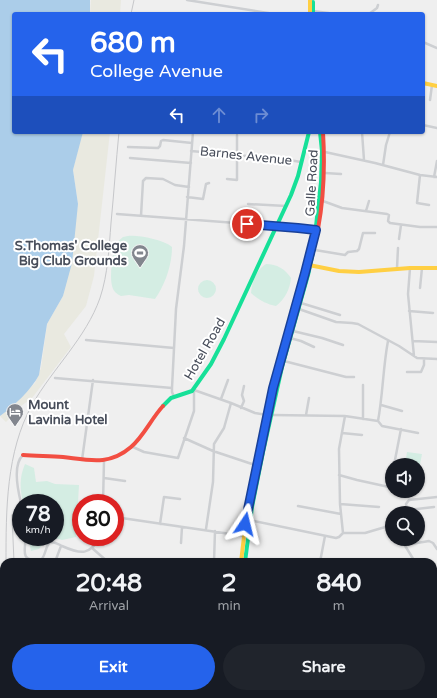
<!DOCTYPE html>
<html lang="en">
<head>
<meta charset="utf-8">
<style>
	:root { --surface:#171b24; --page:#20242c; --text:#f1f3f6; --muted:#9ea1a6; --accent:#2563eb }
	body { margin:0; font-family:"Varela Round",sans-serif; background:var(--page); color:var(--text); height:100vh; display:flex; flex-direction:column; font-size:15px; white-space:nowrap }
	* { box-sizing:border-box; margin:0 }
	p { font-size:13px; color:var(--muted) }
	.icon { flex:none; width:22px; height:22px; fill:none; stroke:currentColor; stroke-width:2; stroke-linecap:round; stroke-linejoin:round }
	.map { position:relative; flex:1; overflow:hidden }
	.side { position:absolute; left:0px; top:558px; width:437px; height:140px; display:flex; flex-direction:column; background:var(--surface); border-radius:12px 12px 0 0; box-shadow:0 1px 3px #0004 }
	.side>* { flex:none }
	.banner { position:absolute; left:12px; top:12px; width:413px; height:122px; border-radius:4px; box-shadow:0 1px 3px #0004; background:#2563eb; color:#fff; overflow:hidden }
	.tools { position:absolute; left:385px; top:458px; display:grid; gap:8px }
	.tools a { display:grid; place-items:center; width:40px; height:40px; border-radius:50%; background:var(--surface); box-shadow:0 1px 3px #0004; font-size:20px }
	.speed { position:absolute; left:12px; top:494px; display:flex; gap:8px; font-size:20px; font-weight:700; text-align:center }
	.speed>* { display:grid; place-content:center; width:52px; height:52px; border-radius:50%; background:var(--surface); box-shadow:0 1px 3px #0004; line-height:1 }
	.speed small { font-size:10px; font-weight:400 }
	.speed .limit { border:6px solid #d22; background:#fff; color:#111 }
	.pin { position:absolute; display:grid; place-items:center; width:34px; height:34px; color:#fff; margin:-17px; border:2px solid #fff; border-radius:50%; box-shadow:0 1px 4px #0007 }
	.me { position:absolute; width:44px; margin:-22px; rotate:10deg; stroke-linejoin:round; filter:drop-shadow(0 0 3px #0008) }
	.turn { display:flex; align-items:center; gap:14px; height:84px; padding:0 12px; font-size:18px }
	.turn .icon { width:52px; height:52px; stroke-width:2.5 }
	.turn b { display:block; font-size:28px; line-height:34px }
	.lanes { display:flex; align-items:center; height:38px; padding:0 12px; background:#0003; justify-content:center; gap:20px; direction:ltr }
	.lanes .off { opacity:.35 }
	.eta { display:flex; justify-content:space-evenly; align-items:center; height:68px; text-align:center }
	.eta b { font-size:24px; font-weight:700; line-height:28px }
	.action { display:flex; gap:8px; margin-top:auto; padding:8px 12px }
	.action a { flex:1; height:46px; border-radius:24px; background:var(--accent); color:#fff; font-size:16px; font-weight:700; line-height:46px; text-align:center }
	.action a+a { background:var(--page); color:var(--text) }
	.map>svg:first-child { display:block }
</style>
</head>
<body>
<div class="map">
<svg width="437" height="698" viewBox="0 0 437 698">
	<rect width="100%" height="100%" fill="#efefef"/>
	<path fill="#d4ede3" d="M128 236C139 235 164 240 172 247 172 265 165 285 155 299L129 295 121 296C119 295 117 294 115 292 107 283 113 254 116 243L123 237Z
		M266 264C277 264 285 269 291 278 290 289 285 299 276 306 266 304 259 300 251 293 252 282 256 270 266 264Z
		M198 289a9 9 0 1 1 18 0a9 9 0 1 1-18 0Z
		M407 452 422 454 418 475V465H405Z
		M25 464 34 468 36 482 47 481 55 484 79 485 76 537 62 540 52 537H55V503H23C20 489 19 478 25 464Z
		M28 537H48L39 549 31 551Z"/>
	<path fill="#e9e9e0" d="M91 0H121L120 14H90Z
		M82 132H110L94 276 86 306 64 334 71 347 32 398 21 406 6 422 0 416 35 383 41 368 47 324 63 296 78 204 73 170Z"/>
	<path fill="#abcde9" d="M0 0H90V14H14V132H83L73 170 78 204 72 263 63 296 47 324 39 375C31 390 14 406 0 416Z"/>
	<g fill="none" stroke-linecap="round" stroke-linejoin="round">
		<path stroke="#cdcfd2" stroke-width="2.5" d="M187 0 274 14
			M313 11 335 14
			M369 14 377 8 378 5
			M423 42 437 48
			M430 100 432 85
			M423 125 437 128
			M362 132 364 160
			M128 147 158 148 160 146 161 141 163 140 192 143
			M191 151 283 159 301 162
			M325 152 375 163 420 175 437 177
			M130 158 191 163
			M383 165 386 145 390 132
			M325 173 341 174
			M420 175 417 203 429 205
			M434 177 437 161
			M227 179 237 180V135
			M187 197 203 199 206 184 209 183
			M323 201 342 208 387 214 389 215 388 221 390 223 420 227H437
			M248 204 286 206
			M366 211 369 201
			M117 214 277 226 315 230
			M141 216 143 181 146 178 163 179 175 185 189 187
			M399 239 401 225
			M315 250 345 255 348 252 357 251 359 249 363 233H375
			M397 268 398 248
			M410 268 408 294 414 356
			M420 288 422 268
			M301 303 340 315
			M299 309 336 322 352 323 358 324 399 346 417 358 437 359
			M409 311 433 313
			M293 331 322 338 343 345
			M290 338 301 341 314 347
			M86 340 174 348
			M413 341 437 342
			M284 361 346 377H354
			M407 372H421L424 365V359
			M55 378 172 388
			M363 385V419
			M174 397 172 392V388L176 309 184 246 193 132
			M221 399 228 380
			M381 405 402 411
			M241 408 244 401 242 395 244 386
			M272 415 345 416 378 421 382 426 418 433
			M306 415 309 398
			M378 421C383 394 383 367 388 341
			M342 433 362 435
			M184 438 213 451 255 465
			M133 447 144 452 178 458 194 411V390L231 403 255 413 267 415
			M82 460 93 380
			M394 465 401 429
			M339 475 357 480 389 487 390 486 392 477
			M104 478 125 481
			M21 503C18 491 12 465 23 455
			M103 503 104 461
			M340 504 379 507
			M298 506 341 514
			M408 510 434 507
			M408 513 406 504 409 500 437 497
			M115 517 244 536
			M249 520 336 538 339 537 343 533H365L392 525
			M160 524 164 497 180 499
			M206 529 213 482 214 444 224 428 231 403
			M343 533 340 504 339 449 345 416
			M26 537C24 553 21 562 41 560 46 555 45 547 50 542 56 542 58 544 62 546 82 555 89 555 101 537
			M401 539 415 562
			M181 543 182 527
			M405 545 429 541 433 543 437 549
			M92 548 108 562
			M55 562 61 546
			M148 562H153
			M214 562 215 531
			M320 562 325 536
			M433 577 437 579
			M433 611 437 609
			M433 650 437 674
			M151 694 152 698
			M356 694 357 698
			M228 695 230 694
			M332 698 342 696 346 694"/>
		<path stroke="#16e098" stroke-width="4" d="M313 2V14
			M163 406 171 398 192 391 211 364 224 339 291 195 298 176 309 132
			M265 427 273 388 315 235 321 182 322 151 320 132
			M245 562 252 507 263 452 282 367 308 275 318 229
			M251 694 252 698"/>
		<path stroke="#ffcf43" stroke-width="4" d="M310 0V14
			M423 83 437 86
			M309 265 339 271 359 272 410 268H437
			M241 562 246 520
			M433 634 437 633
			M254 694 255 698"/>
		<path stroke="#f24e42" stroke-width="4" d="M318 229C324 197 325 165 323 132
			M23 455C36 456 50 456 63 457 89 460 109 466 131 447 144 436 151 419 163 406"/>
		<path stroke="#c6c7ca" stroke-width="1" d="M131 14 134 0
			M12 515 14 562
			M6 562C6 510 6 452 32 405 53 368 86 338 100 298 108 274 109 248 111 223 114 192 116 162 119 132
			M6 698V694"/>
	</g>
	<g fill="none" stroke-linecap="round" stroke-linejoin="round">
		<g stroke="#184099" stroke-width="10">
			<path id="route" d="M245 524 273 388 305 273 316 230 298 228 247 224"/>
		</g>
		<use href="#route" stroke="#2563eb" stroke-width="7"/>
	</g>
	<defs>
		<g id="stadium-pin" transform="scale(0.9)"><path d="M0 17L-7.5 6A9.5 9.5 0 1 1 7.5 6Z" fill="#82868e" stroke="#fff"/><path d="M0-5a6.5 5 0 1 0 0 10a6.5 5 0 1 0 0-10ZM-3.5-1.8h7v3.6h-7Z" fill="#fff"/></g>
		<g id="hotel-pin" transform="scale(0.9)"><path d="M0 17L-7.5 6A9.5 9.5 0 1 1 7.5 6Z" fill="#82868e" stroke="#fff"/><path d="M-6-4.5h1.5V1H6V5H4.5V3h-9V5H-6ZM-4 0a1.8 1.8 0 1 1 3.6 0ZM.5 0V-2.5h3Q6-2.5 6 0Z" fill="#fff"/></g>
	</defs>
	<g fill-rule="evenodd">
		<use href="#stadium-pin" x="140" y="253"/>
		<use href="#hotel-pin" x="15" y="412"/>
	</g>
	<g text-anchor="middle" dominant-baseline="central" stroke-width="4" stroke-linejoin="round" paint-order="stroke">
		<g font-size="13" fill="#474d5a" stroke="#fff">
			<text transform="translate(246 156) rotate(6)">Barnes Avenue</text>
			<text transform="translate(312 183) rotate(-87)">Galle Road</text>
			<text transform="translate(205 349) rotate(-60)">Hotel Road</text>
		</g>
		<g font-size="13" font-weight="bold" fill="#474d5a" stroke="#fff" text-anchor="end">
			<text x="127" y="246">S.Thomas' College<tspan x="127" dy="15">Big Club Grounds</tspan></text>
			<text x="28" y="405" text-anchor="start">Mount<tspan x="28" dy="15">Lavinia Hotel</tspan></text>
		</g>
	</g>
</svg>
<div class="tools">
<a><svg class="icon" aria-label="sound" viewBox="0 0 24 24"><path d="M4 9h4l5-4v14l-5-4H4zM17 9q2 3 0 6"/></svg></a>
<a><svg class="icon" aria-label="search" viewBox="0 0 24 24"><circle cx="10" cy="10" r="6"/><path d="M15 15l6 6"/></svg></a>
</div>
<div class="speed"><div>78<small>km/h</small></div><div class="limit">80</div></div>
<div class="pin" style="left:247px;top:224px;background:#d93025"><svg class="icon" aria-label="arrive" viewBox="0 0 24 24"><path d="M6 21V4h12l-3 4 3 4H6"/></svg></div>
<svg class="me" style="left:245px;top:524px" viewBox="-20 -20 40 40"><path d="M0-17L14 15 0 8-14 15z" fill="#2563eb" stroke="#fff" stroke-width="4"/></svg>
<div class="banner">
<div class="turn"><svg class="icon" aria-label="left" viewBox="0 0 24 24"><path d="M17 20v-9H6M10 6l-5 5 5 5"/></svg><div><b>680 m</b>College Avenue</div></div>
<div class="lanes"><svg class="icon" aria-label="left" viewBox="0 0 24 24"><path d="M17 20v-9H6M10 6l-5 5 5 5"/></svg><svg class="icon off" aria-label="ahead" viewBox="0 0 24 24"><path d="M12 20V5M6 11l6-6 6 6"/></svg><svg class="icon off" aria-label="right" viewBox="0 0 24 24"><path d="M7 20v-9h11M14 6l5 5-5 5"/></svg></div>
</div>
<section class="side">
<div class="eta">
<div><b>20:48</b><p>Arrival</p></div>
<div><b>2</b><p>min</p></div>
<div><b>840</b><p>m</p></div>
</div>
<div class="action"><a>Exit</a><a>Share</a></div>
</section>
</div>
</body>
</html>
